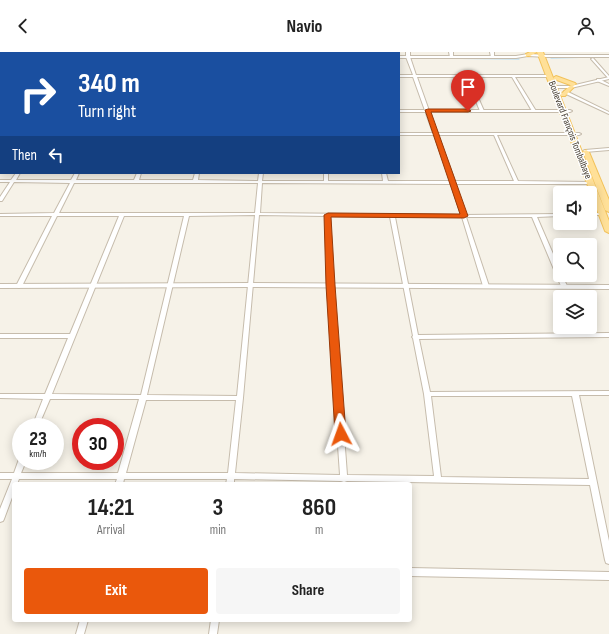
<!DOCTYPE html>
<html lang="en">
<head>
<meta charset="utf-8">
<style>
	:root { --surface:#fff; --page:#f6f6f6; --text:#222; --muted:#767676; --accent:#ea580c }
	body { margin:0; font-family:"Sofia Sans Condensed",sans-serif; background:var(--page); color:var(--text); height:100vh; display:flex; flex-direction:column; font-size:15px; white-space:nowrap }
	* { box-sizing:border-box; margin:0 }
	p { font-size:13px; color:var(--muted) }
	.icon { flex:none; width:22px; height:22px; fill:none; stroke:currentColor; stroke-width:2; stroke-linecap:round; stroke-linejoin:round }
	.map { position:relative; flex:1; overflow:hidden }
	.panel { position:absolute; left:12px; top:430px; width:400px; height:140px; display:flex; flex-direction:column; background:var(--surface); border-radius:4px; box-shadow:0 2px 10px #0003 }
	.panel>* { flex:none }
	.hud { position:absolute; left:0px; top:0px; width:400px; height:122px; box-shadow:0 2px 10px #0003; background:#1a4fa0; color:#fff; overflow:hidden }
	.fabs { position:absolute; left:553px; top:134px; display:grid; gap:8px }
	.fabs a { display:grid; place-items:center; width:44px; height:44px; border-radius:4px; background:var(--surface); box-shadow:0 2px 10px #0003; font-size:20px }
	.speed { position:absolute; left:12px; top:366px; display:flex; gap:8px; font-size:20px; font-weight:700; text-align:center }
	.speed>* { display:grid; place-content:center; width:52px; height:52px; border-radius:50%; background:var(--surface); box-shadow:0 2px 10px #0003; line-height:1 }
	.speed small { font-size:10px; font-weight:400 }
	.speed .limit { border:6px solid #d22; background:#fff; color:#111 }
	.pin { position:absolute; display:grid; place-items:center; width:34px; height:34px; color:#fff; margin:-41px -17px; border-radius:50% 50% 50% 0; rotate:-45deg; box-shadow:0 0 4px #0007 }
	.pin .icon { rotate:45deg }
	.me { position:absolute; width:44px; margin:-22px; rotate:356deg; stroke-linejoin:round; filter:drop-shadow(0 0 3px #0008) }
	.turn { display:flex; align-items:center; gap:14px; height:84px; padding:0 12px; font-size:18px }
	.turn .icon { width:52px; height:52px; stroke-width:2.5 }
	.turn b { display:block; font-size:28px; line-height:34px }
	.then { display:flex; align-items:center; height:38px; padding:0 12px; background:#0003; gap:8px; font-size:15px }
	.eta { display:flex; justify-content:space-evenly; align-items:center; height:68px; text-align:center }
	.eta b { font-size:24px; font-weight:700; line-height:28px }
	.action { display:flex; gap:8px; margin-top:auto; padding:8px 12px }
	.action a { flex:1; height:46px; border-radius:4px; background:var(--accent); color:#fff; font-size:16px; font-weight:700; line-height:46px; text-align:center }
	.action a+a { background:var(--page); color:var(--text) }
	header { display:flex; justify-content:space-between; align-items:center; height:52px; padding:0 12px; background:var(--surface); font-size:18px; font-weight:700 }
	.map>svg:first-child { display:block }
</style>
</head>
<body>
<header><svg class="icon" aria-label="back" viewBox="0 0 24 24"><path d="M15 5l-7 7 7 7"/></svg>Navio<svg class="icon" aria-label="person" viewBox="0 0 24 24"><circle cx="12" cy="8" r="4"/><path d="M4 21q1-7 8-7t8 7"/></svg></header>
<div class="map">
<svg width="609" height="582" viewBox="0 0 609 582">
	<rect width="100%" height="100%" fill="#f6f2e8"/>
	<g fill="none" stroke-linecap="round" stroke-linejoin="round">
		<path stroke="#9ed5f9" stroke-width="1" d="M399 6 519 7
			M551 6 609 5"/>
		<g stroke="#c6bcac" stroke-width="2">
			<path id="minor" d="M14 0H18L16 1H12Z
				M185 0H189L190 1H186Z
				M274 0H278L277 1H273Z
				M319 0H323V1H319Z
				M362 0H366L365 1H361Z
				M406 0H410V5L416 23H549L551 24 549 25H515L536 59 534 60 532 59 512 25H469L484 59 482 60 480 59 466 25H417L437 81H579L581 82 579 83H497L518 129 590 130H592V132H455L465 163 560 162V164L537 165 560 218V223H562L567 234 566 235 564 236 561 234 532 165H466L489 234 486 236 483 234 462 165H395L418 283 609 281V285L419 287 430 340 609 339V343H579L609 489V512L606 511 605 508 590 433 347 429 344 430 341 429 234 427V432H226L227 427H124L123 432H115L117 427H19L17 432H14V440L4 467 3 469 0 470V457L12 427H0V421H14L19 407H21V409H26L21 421H118L139 347H50L38 375H32L43 347 0 346V342H45L68 286H0V282H70L119 164H57L22 234 19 236 17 235 16 234 52 164H0V162L54 161 70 131 14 130 2 149H0V145L10 130H0V128H11L16 121H20L16 128H71L75 121H79L76 128H134L137 121H141L139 128H193L195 121H199L198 128 258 129 259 121H263L262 129H324V121H328V129H383L382 121H386L388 129H450L434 83H399V81H433L413 25H399V23H413L406 5ZM438 83H494L514 129H455ZM74 131H258L255 161H59ZM262 131 451 132 461 163 260 161ZM255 163 237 344 147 343 189 164ZM259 163 326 164 327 233 340 423 235 421 243 346ZM124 164H184L141 343 52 342ZM330 164 390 165 413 284 412 285 413 286 424 342 434 424 347 423 333 233ZM431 344H572L589 427 441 425ZM146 348H236L228 421H126Z
				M449 0H453V6L450 5Z
				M490 0H494V6L491 5Z
				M546 3H609V5H546Z
				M593 6 609 24V27L592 8 591 7Z
				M0 12H1V16H0Z
				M597 27H599L609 32V34L597 29Z
				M564 39H566L609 60V62L564 41Z
				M0 50H1V53H0Z
				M0 68H1V71H0Z
				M609 96V98L585 100 583 99 585 98Z
				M590 161H602L604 162 602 163H590Z
				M410 516 609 520V528L410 524Z
				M80 568H88L84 582H76Z
				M211 568H219L217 582H209Z"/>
		</g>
		<g stroke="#c6bcac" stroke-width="2">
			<path id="tertiary" d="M528 2 547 3 549 4 547 5 528 4 516 6H399V4H516Z
				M0 7H1V9H0Z
				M609 25V27L571 36H553L551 35 553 34H571Z
				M0 57H1V59H0Z
				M399 58H570L572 59 570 60H399Z
				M250 231 609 233V237L250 235 0 236V232Z"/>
		</g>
		<g stroke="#f2c25b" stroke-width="2">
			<path id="primary" d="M530 0H537L530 4H526V2Z
				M537 0H543L609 169V181L605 179Z
				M556 24 575 31 576 32 573 34 554 27 553 26Z
				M571 33 574 35 565 44H561V42Z
				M586 98 589 100 609 148V160L605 158 583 100Z"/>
		</g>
		<use href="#minor" fill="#fff" fill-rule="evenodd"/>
		<use href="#tertiary" fill="#fff" fill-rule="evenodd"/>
		<use href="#primary" fill="#ffe098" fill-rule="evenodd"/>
	</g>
	<path fill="#ea580c" stroke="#983908" d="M428 57H468L471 59 468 60H431L468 164 464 166 331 165 335 233 346 382 344 385H337L335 382 326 233 324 163 328 161 460 162 425 58Z"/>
	<g text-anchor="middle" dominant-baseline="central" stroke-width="3" stroke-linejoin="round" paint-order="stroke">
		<g font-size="10" fill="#4a4236" stroke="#fff">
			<text transform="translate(570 78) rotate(69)">Boulevard François Tombalbaye</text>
		</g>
	</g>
</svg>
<div class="fabs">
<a><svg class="icon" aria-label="sound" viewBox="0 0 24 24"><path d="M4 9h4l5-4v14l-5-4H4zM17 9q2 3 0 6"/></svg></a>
<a><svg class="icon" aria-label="search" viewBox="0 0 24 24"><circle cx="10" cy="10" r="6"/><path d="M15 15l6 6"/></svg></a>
<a><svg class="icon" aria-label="layers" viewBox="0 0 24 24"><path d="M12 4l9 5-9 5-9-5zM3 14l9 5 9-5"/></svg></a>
</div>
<div class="speed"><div>23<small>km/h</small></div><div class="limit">30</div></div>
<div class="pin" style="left:468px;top:59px;background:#d93025"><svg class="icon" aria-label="arrive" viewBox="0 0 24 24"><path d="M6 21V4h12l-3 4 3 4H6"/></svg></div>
<svg class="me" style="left:341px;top:382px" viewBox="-20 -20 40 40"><path d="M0-17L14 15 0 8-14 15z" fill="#ea580c" stroke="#fff" stroke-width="4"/></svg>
<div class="hud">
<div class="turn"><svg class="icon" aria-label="right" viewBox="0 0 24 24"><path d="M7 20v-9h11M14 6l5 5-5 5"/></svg><div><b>340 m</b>Turn right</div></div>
<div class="then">Then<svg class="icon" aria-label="left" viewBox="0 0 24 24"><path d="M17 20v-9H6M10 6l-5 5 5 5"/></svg></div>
</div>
<section class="panel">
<div class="eta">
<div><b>14:21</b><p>Arrival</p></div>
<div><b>3</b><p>min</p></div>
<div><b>860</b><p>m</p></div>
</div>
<div class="action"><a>Exit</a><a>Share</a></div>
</section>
</div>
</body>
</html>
